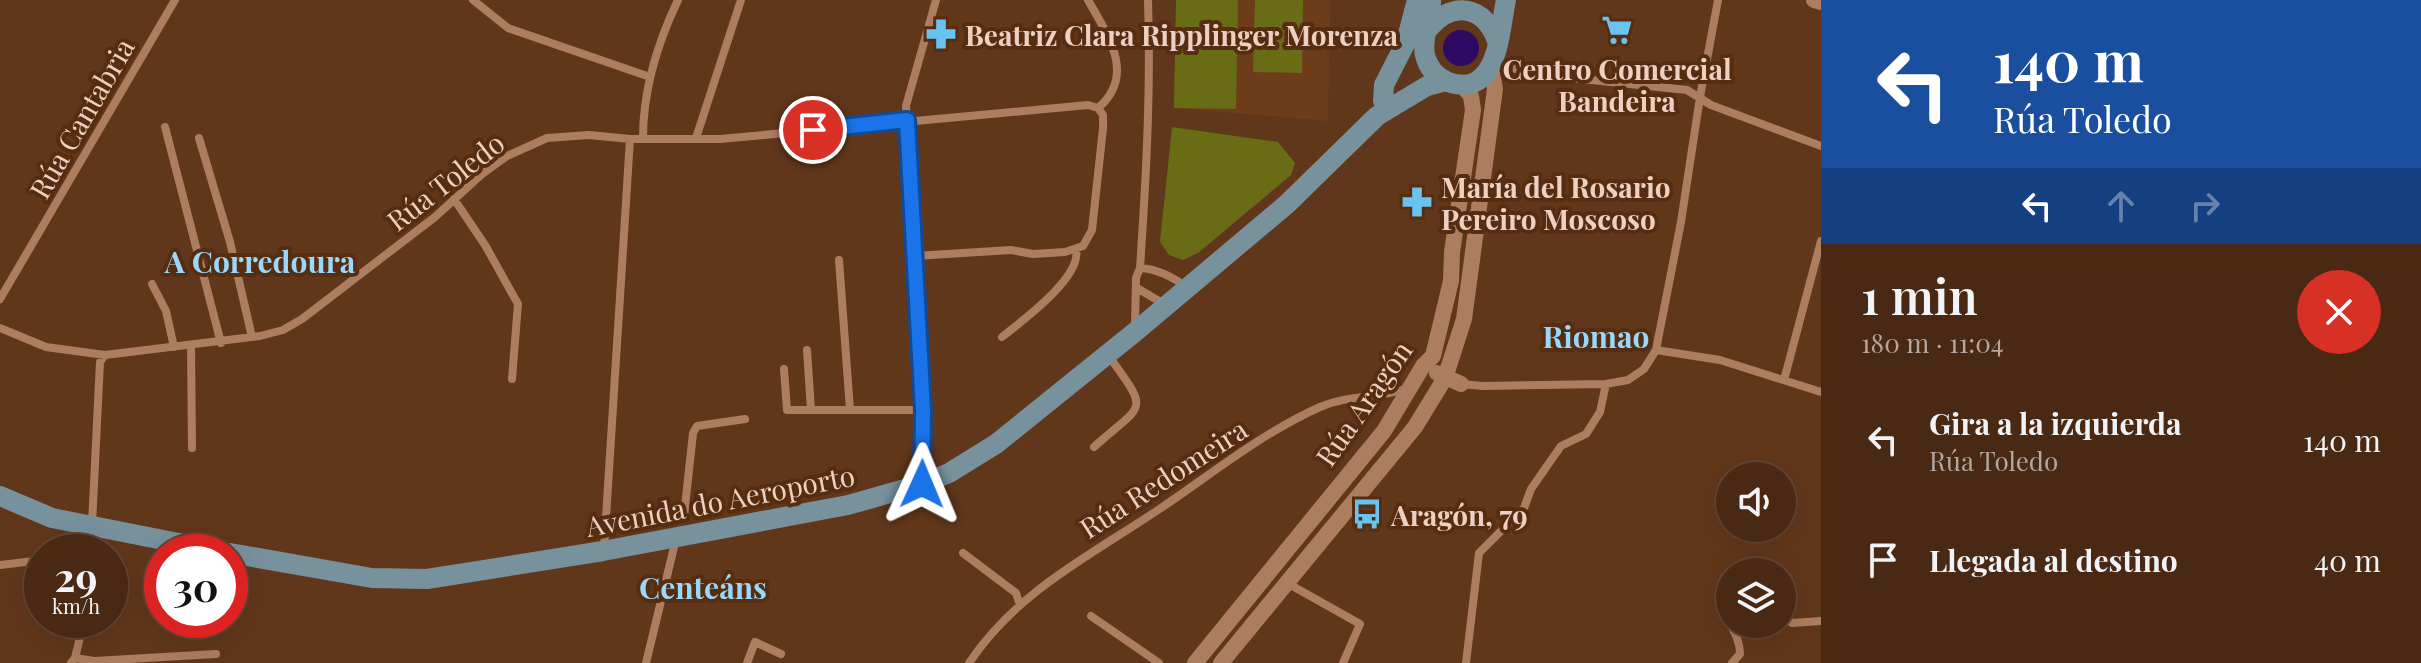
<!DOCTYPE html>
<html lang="es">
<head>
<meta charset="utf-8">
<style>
	:root { --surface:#492914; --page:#533522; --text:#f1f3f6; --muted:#b1a6a0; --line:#614534 }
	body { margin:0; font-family:"Playfair Display",serif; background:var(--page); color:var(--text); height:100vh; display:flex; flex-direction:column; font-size:30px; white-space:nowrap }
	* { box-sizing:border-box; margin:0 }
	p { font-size:26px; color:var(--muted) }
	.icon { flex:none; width:44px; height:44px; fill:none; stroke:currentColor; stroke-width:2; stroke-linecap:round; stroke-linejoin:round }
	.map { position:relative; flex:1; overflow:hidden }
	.drawer { display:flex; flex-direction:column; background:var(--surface); width:600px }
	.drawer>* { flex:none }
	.banner { background:#1a4fa0; color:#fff; overflow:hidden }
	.controls { position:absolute; left:1716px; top:462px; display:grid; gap:16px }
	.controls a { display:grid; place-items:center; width:80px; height:80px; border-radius:50%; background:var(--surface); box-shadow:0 8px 32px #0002,0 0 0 2px var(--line); font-size:40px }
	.speed { position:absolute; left:24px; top:534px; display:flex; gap:16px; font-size:40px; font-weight:700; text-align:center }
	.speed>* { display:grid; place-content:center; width:104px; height:104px; border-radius:50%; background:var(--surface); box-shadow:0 8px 32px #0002,0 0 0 2px var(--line); line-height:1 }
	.speed small { font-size:20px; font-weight:400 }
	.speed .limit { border:12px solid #d22; background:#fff; color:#111 }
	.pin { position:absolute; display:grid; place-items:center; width:68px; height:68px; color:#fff; margin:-34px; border:4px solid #fff; border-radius:50%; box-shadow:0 2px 8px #0007 }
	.me { position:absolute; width:88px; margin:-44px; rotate:1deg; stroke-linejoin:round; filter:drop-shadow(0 0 6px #0008) }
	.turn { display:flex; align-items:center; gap:28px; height:168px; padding:0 40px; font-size:36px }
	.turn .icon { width:104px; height:104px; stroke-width:2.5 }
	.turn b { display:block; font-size:56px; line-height:68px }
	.lanes { display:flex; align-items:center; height:76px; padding:0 40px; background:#0003; justify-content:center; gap:40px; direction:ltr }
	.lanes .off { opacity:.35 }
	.round { display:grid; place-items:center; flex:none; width:84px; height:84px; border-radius:42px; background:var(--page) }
	.overview { display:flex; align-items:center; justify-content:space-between; height:136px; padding:0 40px }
	h1 { font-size:48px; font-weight:600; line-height:60px }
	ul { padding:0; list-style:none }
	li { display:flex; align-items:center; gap:24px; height:120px; padding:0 40px }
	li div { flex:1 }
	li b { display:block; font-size:30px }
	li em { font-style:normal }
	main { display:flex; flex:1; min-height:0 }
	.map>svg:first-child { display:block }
</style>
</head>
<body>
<main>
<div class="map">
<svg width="1821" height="663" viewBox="0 0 1821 663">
	<rect width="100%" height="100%" fill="#61371b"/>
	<path fill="#6d3c1b" d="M1176 0H1330L1328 121 1174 108Z"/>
	<path fill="#686c15" d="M1176 0H1238L1236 109 1174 108Z
		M1255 0H1303L1302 73 1253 72Z
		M1172 127 1278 142 1295 163 1291 175 1198 253 1183 260 1169 255 1160 242Z"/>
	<path fill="#2e0a65" d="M1443 48a18 18 0 1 1 36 0a18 18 0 1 1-36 0Z"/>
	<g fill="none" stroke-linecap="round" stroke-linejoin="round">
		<path stroke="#ad7d60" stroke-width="8" d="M473 0 508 28 650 77
			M1088 0C1107 34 1137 75 1098 108
			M1494 63 1534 74 1687 90 1711 105 1821 146
			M165 127 221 343
			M199 138 230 242 252 337
			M643 138C643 89 657 44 678 0
			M696 138 741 0
			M454 199 485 245 518 304 512 379
			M915 256 1011 250 1033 254 1065 252 1083 246 1092 230 1103 128V115L1098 108
			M839 260 850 410
			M1140 268C1158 269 1172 277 1187 287
			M152 284 166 311 174 347
			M1137 288 1164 304
			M0 299 175 0
			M1135 326 1136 278 1140 268C1146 179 1151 90 1148 0
			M0 328 46 347 105 355 260 336 283 330 302 319 435 217 482 174 507 156 547 138 589 135 630 139H720L1088 105 1098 108
			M1002 337C1022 321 1082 277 1076 250
			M191 345 192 448
			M807 350 811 410
			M1656 350 1720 360 1821 392
			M784 369 787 410H923
			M1784 380 1821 241
			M1461 384 1483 386 1606 384 1628 380 1644 369 1656 350 1681 222 1700 97 1718 0
			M1094 447C1144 402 1151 414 1108 355
			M922 483 923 410 906 106 936 0
			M684 516 693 433 697 426 745 419
			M92 524 100 362 105 355
			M604 549 630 139
			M963 553 1016 593 1020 605
			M0 565 42 560
			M1287 583 1360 624 1343 663
			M1730 588C1715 618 1740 627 1740 654L1732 663
			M1091 616 1159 663
			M1782 616 1792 623 1821 621
			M75 658 94 661 216 654
			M71 663 75 658 84 620
			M646 663 676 539
			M747 663 755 642 781 654
			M969 663C1018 590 1090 556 1161 508 1213 473 1262 433 1320 407 1350 394 1379 399 1408 388
			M1466 663 1479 553 1524 508 1531 489 1561 446 1586 434 1600 412 1606 384"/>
		<path stroke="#ad7d60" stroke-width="16" d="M1814 0 1821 2
			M1437 373 1461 384
			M1195 663 1384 431 1423 366 1433 356 1451 281 1452 252 1473 110 1471 96 1461 84
			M1221 663 1415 427 1445 378 1464 319 1495 89 1491 68"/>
		<path stroke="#77919d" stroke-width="20" d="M1431 0C1432 19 1421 37 1425 55 1428 68 1436 77 1448 82 1499 99 1499 31 1506 0
			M1429 28C1453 0 1485 6 1497 41
			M1383 101 1384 85 1406 42 1417 0
			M0 496 52 518 224 552
			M230 553 372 578 427 579 603 551 848 505 922 484 949 473 996 444 1135 332 1287 204 1377 116 1427 86 1446 81"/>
	</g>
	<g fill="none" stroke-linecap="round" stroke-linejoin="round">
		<g stroke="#114b97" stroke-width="20">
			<path id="route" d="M813 130 907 120 923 410 922 484"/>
		</g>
		<use href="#route" stroke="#1a73e8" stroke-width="14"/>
	</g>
	<defs>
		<g id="supermarket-bare" transform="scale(2.4)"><path d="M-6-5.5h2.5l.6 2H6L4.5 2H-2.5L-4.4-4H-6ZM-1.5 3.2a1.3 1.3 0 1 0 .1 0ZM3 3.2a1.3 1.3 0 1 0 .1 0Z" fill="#69c3f1" stroke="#562d10" stroke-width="2.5" paint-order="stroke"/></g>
		<g id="pharmacy-bare" transform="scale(2.4)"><path d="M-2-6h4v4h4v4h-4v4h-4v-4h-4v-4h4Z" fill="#69c3f1" stroke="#562d10" stroke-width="2.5" paint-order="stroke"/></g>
		<g id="bus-bare" transform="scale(2.4)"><path d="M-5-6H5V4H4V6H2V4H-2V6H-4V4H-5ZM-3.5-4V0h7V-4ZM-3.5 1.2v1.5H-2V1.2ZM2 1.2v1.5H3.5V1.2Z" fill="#69c3f1" stroke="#562d10" stroke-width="2.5" paint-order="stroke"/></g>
	</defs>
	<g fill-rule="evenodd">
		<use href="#supermarket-bare" x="1617" y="30"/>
		<use href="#pharmacy-bare" x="941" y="34"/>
		<use href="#pharmacy-bare" x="1417" y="202"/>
		<use href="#bus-bare" x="1367" y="514"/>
	</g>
	<g text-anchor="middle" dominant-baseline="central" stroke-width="8" stroke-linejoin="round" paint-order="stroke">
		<g font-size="28" font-weight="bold" fill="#ecd1c2" stroke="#562d10" text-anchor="start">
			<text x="965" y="34">Beatriz Clara Ripplinger Morenza</text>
			<text x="1617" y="68" text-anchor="middle">Centro Comercial<tspan x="1617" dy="32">Bandeira</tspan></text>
			<text x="1441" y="186">María del Rosario<tspan x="1441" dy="32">Pereiro Moscoso</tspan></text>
			<text x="1391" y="514">Aragón, 79</text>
		</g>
		<g font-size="28" fill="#ecd1c2" stroke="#562d10">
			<text transform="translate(81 118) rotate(-60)">Rúa Cantabria</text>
			<text transform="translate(445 181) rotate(-38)">Rúa Toledo</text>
			<text transform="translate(1363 403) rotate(-55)">Rúa Aragón</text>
			<text transform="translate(1163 478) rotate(-33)">Rúa Redomeira</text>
			<text transform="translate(720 500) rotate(-11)">Avenida do Aeroporto</text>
		</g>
		<g font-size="30" font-weight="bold" fill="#98d8fa" stroke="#562d10">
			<text x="260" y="261">A Corredoura</text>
			<text x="1596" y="336">Riomao</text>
			<text x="703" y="587">Centeáns</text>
		</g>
	</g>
</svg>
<div class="controls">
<a><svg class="icon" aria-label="sound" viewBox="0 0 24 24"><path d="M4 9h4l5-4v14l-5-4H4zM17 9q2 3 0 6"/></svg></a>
<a><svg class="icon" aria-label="layers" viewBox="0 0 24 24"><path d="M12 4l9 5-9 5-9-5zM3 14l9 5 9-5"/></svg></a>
</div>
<div class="speed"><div>29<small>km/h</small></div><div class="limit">30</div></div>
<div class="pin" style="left:813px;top:130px;background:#d93025"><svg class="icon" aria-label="arrive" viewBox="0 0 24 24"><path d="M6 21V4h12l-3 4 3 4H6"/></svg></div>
<svg class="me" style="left:922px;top:484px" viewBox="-20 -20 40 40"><path d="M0-17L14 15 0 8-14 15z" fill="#1a73e8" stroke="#fff" stroke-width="4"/></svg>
</div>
<section class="drawer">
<div class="banner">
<div class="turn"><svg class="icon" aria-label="left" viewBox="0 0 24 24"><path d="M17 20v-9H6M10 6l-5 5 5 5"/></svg><div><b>140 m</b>Rúa Toledo</div></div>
<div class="lanes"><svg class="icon" aria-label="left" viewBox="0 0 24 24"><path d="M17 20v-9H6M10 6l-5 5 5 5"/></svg><svg class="icon off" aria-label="ahead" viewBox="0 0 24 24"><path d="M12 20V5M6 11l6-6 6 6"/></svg><svg class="icon off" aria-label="right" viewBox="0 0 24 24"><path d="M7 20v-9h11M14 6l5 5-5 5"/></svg></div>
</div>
<div class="overview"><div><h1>1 min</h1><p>180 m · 11:04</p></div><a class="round" style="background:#d93025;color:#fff"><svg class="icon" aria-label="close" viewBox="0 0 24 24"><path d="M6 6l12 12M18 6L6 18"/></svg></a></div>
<ul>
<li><svg class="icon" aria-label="left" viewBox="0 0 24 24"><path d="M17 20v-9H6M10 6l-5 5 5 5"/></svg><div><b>Gira a la izquierda</b><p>Rúa Toledo</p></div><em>140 m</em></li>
<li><svg class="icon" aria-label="arrive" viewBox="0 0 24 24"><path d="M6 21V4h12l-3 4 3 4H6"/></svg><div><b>Llegada al destino</b></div><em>40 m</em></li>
</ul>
</section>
</main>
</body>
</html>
